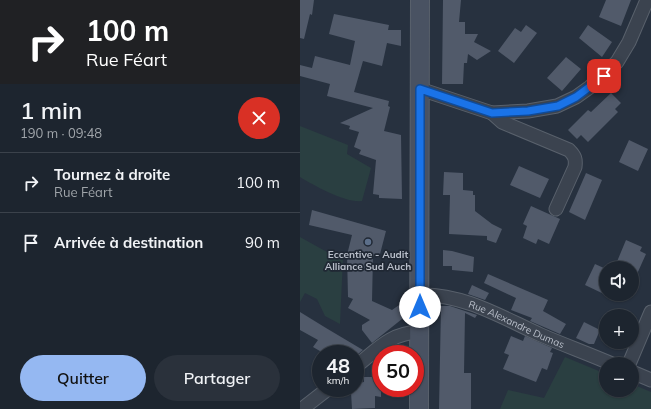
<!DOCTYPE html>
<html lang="fr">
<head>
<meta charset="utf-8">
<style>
	:root { --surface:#1d252f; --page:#2a313b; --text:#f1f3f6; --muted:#a0a5aa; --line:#3b424b; --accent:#95b8f2 }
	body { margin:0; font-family:Mulish,sans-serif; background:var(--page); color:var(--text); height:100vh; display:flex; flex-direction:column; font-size:15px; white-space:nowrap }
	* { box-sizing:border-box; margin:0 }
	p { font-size:13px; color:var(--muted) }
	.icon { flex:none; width:22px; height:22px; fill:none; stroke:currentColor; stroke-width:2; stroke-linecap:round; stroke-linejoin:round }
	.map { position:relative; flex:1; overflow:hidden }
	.details { display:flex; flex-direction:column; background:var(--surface); width:300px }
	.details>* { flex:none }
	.hud { background:#202124; color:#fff; overflow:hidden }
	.fabs { position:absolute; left:299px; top:261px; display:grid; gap:8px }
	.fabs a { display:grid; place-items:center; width:40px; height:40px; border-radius:50%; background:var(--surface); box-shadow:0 1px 3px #0004,0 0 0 1px var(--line); font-size:20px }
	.speed { position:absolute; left:12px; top:345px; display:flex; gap:8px; font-size:20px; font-weight:700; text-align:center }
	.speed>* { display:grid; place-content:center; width:52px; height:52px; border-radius:50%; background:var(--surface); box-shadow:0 1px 3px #0004,0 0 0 1px var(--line); line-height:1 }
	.speed small { font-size:10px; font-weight:400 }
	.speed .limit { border:6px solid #d22; background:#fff; color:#111 }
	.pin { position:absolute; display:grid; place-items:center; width:34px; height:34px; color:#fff; margin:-17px; border-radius:8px; box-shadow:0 2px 6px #0006 }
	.me { position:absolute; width:44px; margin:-22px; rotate:0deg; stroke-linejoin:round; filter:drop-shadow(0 0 3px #0008) }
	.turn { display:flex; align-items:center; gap:14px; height:84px; padding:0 20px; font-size:18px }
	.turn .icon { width:52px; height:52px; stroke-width:2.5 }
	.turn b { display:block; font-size:28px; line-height:34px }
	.round { display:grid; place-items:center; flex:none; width:42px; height:42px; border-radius:21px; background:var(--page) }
	.head { display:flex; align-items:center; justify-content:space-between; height:68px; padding:0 20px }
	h1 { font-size:24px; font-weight:600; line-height:30px }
	.primary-button { display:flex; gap:8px; margin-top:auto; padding:8px 20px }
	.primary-button a { flex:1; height:46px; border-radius:24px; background:var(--accent); color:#111; font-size:16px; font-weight:600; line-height:46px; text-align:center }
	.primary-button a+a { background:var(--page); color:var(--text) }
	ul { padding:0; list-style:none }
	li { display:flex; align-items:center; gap:12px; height:60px; padding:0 20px; border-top:1px solid var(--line) }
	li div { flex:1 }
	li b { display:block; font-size:15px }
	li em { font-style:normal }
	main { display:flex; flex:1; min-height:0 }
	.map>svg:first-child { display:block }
</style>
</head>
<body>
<main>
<section class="details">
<div class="hud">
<div class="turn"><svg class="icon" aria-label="right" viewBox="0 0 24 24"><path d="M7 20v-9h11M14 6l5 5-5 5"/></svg><div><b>100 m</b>Rue Féart</div></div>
</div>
<div class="head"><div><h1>1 min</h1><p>190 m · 09:48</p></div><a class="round" style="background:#d93025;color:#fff"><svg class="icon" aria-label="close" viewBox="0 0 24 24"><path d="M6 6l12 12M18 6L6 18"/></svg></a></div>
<ul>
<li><svg class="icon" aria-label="right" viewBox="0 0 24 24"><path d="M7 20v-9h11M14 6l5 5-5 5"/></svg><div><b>Tournez à droite</b><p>Rue Féart</p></div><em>100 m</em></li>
<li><svg class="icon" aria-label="arrive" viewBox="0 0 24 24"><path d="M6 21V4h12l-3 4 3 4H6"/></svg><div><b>Arrivée à destination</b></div><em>90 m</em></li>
</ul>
<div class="primary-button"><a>Quitter</a><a>Partager</a></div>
</section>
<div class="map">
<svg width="351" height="409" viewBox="0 0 351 409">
	<rect width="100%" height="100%" fill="#27313f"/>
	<path fill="#2a3f41" d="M0 126 48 145 47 154 71 168 62 201C45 203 15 186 0 177Z
		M0 237 27 252 43 258 40 324 25 316 17 299 5 293 0 302Z
		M265 357 306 374V390H332V384L351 392V409H200L208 390 244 398Z"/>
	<path fill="#515a6a" d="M0 0H14L12 15 10 14 4 39 0 38Z
		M143 0H161L159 22H165V34H178L174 42 191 51 177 60 168 54 167 63H164L163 84H142Z
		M306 0H331L321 26 299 17Z
		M34 14 89 25 88 30H101V46L87 43 82 66 63 61 54 92 89 101 88 106 90 107 84 131 101 135 102 199 79 198V195L73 194 76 160 59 154 61 150 54 147 59 132 49 129 50 126 40 123 73 108 27 96 30 84 0 76V65L12 68 15 56 50 65 55 41 29 34Z
		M226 25 237 33 214 63 198 51 215 28 221 32Z
		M288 25 312 42 302 57 279 38Z
		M266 57 281 69 262 91 247 78Z
		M311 93 321 103 315 109 318 112 288 142 281 135 277 139 268 130 288 110 291 112Z
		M329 140 348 149 338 171 319 162Z
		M219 166 249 179 240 198 210 185Z
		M144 172 163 173V190L173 191V195H175V211L192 224 202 229 196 243 187 240V236L149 234 150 195H143Z
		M286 173 302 180 285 220 269 212Z
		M231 206 260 219 249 244 238 239 236 244 223 238 227 226 223 224Z
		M12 210 86 231 79 258 73 256 72 301 92 310 102 303V319L72 343 62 330V325L70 320 48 308 53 299 48 297 47 255 52 235 9 225Z
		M326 240 342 247 340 251 346 254 337 274 332 271V268H324L316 264Z
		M143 250 152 251 174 257 173 272 152 270V266H143Z
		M295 264 306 269V295L285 285Z
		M188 274 248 300 243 311 266 324 260 334 230 321 232 318 211 310 216 298 184 283Z
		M172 285 189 293 185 300 168 294Z
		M141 306H150L177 315 175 318 165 313 164 373H171V409H139Z
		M0 312 26 328 63 350 58 354H25L13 347 18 340 0 330Z
		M284 322 300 330 294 344H289L276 338Z
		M211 336 223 341 225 336 252 348 250 352 253 353 247 370 242 368 236 382 203 369 209 355 204 353Z
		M64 377H81V397L75 396V408L52 409 51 392H54L55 383 64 382Z"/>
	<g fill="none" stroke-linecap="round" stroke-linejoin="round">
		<g stroke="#59616c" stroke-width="15">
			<g id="minor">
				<path d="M120 89 192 113 228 111 257 106 276 97 290 87 317 62 329 42 347 0"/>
				<path d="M192 113 202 122 269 150C275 156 276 159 275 167L256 209"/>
				<path id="s1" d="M120 295C164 294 201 317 241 335 264 345 289 354 312 364"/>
				<path d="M329 364 351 312"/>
				<path d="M55 367C77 350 90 333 119 332"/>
				<path d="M332 372 351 380"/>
				<path d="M2 409 29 388"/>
			</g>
		</g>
		<g stroke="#59616c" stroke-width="20">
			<path id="secondary" d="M119 409 120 0"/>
		</g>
		<use href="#minor" stroke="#3b434f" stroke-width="13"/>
		<use href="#secondary" stroke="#495262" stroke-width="18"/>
	</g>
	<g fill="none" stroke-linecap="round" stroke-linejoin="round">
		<g stroke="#114b97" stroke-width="10">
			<path id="route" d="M120 307V89L192 113 228 111 258 106 276 97 304 76"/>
		</g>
		<use href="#route" stroke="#1a73e8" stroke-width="7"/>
	</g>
	<circle fill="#5c6f8a" stroke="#202834" stroke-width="1.5" cx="68" cy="242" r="4"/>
	<g text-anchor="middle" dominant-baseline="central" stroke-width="3.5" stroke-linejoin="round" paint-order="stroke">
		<g font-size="10" font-weight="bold" fill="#b8bec9" stroke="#202834">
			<text x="68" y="254">Eccentive - Audit<tspan x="68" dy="12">Alliance Sud Auch</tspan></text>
		</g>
		<g font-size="10" fill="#b8bec9" stroke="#202834">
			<text stroke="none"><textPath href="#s1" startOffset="102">Rue Alexandre Dumas</textPath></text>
		</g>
	</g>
</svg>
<div class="fabs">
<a><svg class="icon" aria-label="sound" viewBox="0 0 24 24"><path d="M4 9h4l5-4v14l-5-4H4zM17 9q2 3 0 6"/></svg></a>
<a>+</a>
<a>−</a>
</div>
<div class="speed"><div>48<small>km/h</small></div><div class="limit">50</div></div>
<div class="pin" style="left:304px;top:76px;background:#d93025"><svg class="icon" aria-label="arrive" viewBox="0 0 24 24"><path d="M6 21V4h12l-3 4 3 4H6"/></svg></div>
<svg class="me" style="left:120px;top:307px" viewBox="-20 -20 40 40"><circle r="19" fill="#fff"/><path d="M0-13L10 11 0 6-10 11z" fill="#1a73e8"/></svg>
</div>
</main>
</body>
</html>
